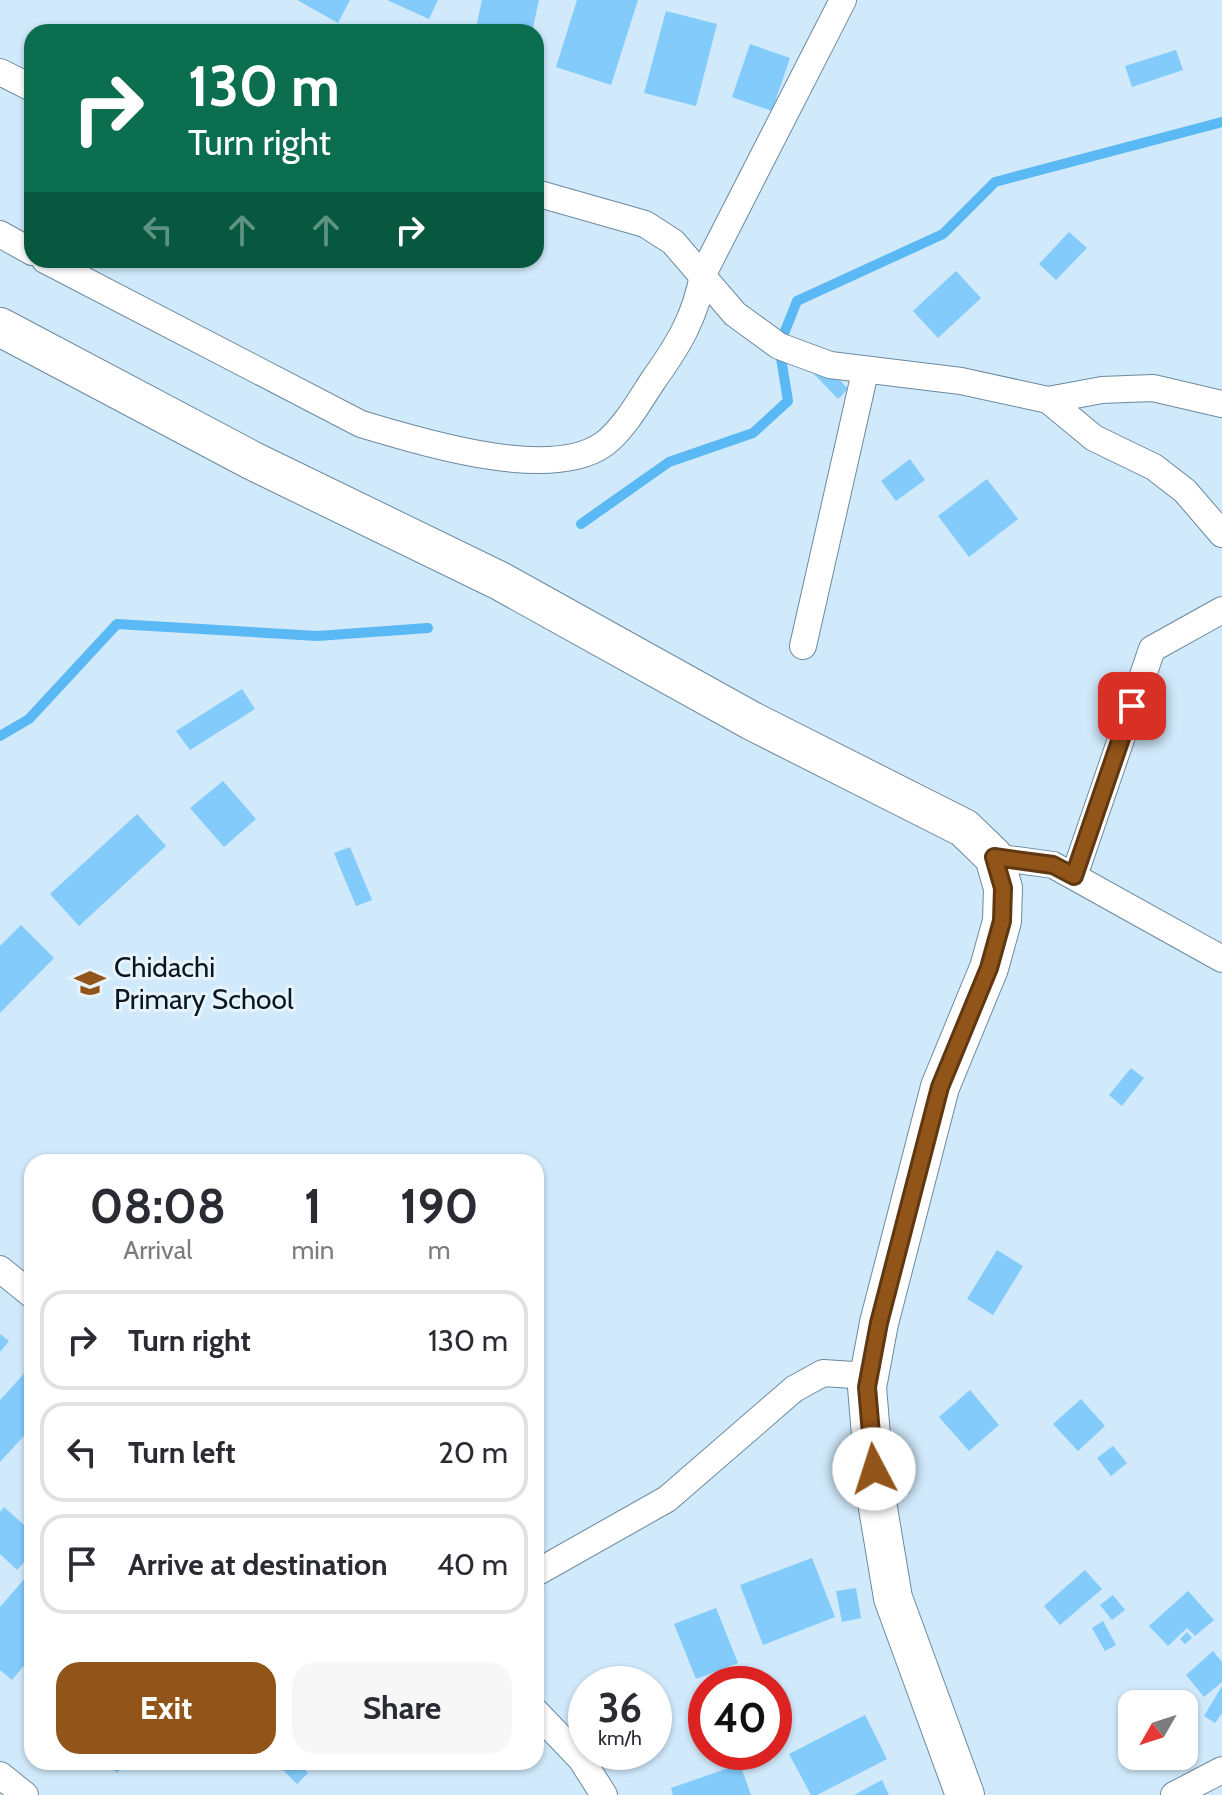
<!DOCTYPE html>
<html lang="en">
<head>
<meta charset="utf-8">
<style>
	:root { --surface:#fff; --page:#f7f7f7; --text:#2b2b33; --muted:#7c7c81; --line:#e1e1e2; --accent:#925519 }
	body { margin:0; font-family:Cabin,sans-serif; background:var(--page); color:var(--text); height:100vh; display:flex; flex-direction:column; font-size:30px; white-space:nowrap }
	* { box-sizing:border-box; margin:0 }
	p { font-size:26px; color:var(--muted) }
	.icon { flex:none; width:44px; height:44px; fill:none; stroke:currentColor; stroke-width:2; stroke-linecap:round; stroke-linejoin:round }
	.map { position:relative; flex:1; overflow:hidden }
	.side { position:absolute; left:24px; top:1154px; width:520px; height:616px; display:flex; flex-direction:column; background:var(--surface); border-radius:24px; box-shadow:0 2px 6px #0004 }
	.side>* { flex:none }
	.banner { position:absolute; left:24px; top:24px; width:520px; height:244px; border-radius:24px; box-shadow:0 2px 6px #0004; background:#0b6e4f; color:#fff; overflow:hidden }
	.needle { width:52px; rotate:231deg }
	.fabs { position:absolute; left:1118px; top:1690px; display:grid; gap:16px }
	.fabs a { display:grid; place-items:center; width:80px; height:80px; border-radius:16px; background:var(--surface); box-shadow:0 2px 6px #0004; font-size:40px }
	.speed { position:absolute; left:568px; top:1666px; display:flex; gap:16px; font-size:40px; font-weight:700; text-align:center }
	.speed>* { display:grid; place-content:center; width:104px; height:104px; border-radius:50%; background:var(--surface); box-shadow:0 2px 6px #0004; line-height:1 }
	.speed small { font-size:20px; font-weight:400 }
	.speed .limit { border:12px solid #d22; background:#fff; color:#111 }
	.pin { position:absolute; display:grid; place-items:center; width:68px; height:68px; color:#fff; margin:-34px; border-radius:16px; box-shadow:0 4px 12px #0006 }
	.me { position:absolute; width:88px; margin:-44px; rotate:355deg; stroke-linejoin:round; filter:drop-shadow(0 0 6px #0008) }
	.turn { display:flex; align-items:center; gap:28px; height:168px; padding:0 32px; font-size:36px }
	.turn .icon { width:104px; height:104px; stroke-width:2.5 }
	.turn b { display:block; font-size:56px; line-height:68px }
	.lanes { display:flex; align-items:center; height:76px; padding:0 32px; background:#0003; justify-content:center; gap:40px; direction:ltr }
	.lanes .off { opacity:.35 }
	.eta { display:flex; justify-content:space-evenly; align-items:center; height:136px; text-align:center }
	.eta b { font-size:48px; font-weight:800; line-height:56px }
	.button { display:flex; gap:16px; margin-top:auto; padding:16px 32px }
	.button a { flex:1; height:92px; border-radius:24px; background:var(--accent); color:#fff; font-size:32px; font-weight:800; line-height:92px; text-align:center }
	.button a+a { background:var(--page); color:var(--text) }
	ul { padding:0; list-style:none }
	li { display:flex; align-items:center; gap:24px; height:100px; margin:0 16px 12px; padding:0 16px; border:4px solid var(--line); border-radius:24px }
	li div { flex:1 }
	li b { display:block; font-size:30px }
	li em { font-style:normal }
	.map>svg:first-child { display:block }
</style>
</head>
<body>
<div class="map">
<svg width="1222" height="1795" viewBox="0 0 1222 1795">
	<rect width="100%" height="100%" fill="#d0e9fb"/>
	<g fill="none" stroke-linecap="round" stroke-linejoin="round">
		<path stroke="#5ab8f4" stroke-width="10" d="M581 524 669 462 753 433 788 401 779 346 797 301 943 234 995 182 1222 122
			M0 736 29 719 117 624 317 636 428 628"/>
	</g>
	<path fill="#83cbfb" d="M297 0H350L338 23Z
		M387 0H438L429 19Z
		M482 0H539L532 32H475Z
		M577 0H638L611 85 556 67Z
		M666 11 717 24 696 106 644 93Z
		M750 44 790 58 772 111 732 97Z
		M1176 50 1183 70 1132 87 1125 66Z
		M1069 232 1087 248 1056 280 1039 264Z
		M956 271 981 298 938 338 913 311Z
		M825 364 848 389 838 399 814 374Z
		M910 459 925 480 896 501 881 481Z
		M987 479 1018 519 969 557 938 516Z
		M242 689 255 709 190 750 176 731Z
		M223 781 256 819 224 847 190 808Z
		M137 814 166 846 79 926 50 894Z
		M350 847 372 900 356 906 334 853Z
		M21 925 54 958 0 1013V946Z
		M1131 1068 1144 1078 1122 1106 1109 1095Z
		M997 1250 1023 1266 993 1315 967 1299Z
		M0 1334 9 1341 0 1352Z
		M32 1365V1427L0 1462V1400Z
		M970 1390 999 1425 969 1451 939 1417Z
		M1081 1399 1105 1426 1078 1451 1053 1424Z
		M1113 1446 1127 1463 1111 1476 1097 1458Z
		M4 1507 32 1532V1553L17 1570 0 1554V1512Z
		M812 1558 835 1617 763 1645 740 1585Z
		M1085 1570 1102 1589 1060 1625 1044 1606Z
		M26 1577 32 1583V1656L12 1680 0 1670V1607Z
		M856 1588 861 1618 842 1622 836 1591Z
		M1188 1591 1214 1620 1195 1636 1187 1628 1168 1646 1149 1626Z
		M1113 1595 1125 1610 1112 1620 1100 1605Z
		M716 1608 738 1663 696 1679 674 1624Z
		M1103 1621 1116 1645 1105 1651 1092 1628Z
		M1187 1632 1192 1638 1185 1644 1180 1639Z
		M1213 1651 1222 1662V1682L1204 1697 1186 1675Z
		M1222 1686V1713L1215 1723 1204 1716Z
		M865 1715 887 1759 817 1795H811L789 1754Z
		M105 1762H127L117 1773Z
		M275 1762H297L308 1773 297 1784Z
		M740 1764 751 1795H673L671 1788Z
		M882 1780 889 1795H854Z"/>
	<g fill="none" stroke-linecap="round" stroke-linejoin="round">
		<g stroke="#6c8a9f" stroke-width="28">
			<path id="street" d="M0 72 32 88
				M536 193 645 224 673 242 735 314 779 346 830 365 961 381 1048 400 1102 390 1153 388 1222 404
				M0 234 32 252
				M45 260 361 424C419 441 550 483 604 444 623 430 639 402 652 382 677 347 696 317 703 274L843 0
				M1048 400 1094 438 1154 467 1185 491 1222 534
				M803 646 865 372
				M994 857 1053 865 1222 959
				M1074 876 1152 649 1222 610
				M0 1269 32 1295
				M536 1573 667 1499 794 1389 823 1373 869 1376
				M536 1712 581 1759 604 1795
				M0 1775 25 1795
				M1174 1795 1222 1770"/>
		</g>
		<g stroke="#6c8a9f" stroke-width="40">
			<path id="secondary" d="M0 327 253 461 500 581 752 721 964 828 994 857 1003 888 1002 921 989 968 940 1087 879 1323 867 1387 876 1496 893 1598 965 1795"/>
		</g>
		<use href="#street" stroke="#fff" stroke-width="26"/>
		<use href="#secondary" stroke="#fff" stroke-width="38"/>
	</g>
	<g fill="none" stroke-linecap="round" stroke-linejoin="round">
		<g stroke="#5f3710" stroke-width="20">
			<path id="route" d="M874 1469 867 1387 879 1323 940 1087 989 968 1002 921 1003 888 994 857 1053 865 1074 876 1132 706"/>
		</g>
		<use href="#route" stroke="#925519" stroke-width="14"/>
	</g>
	<defs>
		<g id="school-bare" transform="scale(2.4)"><path d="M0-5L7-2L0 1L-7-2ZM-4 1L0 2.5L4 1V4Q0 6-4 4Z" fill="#925519" stroke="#e7f4fe" stroke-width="2.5" paint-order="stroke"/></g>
	</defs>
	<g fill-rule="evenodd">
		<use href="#school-bare" x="90" y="983"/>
	</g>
	<g text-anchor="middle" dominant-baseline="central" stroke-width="6" stroke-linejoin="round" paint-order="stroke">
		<g font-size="28" fill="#0a161e" stroke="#e7f4fe" text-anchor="start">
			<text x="114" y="967">Chidachi<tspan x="114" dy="32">Primary School</tspan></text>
		</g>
	</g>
</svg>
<div class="fabs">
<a><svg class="needle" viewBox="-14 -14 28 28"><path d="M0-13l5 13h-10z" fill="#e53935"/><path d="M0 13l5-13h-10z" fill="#7c7c81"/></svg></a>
</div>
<div class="speed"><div>36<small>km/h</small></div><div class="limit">40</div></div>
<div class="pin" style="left:1132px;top:706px;background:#d93025"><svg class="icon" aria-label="arrive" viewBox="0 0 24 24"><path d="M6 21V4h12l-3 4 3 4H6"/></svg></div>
<svg class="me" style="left:874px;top:1469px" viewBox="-20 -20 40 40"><circle r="19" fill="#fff"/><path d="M0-13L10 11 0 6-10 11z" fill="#925519"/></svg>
<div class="banner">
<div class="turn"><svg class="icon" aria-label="right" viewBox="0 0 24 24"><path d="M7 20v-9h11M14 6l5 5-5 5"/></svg><div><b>130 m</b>Turn right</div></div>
<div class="lanes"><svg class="icon off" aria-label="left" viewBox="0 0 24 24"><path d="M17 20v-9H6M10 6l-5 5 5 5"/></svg><svg class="icon off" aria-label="ahead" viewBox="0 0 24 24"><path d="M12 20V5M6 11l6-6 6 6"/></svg><svg class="icon off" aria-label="ahead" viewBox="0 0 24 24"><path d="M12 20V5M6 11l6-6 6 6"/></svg><svg class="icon" aria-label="right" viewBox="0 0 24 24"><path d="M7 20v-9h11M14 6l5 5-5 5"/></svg></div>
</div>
<section class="side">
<div class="eta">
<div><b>08:08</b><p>Arrival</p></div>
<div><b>1</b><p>min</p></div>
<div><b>190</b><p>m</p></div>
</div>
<ul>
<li><svg class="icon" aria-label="right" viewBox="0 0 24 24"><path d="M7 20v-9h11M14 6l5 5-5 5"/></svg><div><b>Turn right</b></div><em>130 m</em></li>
<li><svg class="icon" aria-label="left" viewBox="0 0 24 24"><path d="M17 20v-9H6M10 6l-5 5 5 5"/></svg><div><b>Turn left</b></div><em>20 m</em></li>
<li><svg class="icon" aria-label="arrive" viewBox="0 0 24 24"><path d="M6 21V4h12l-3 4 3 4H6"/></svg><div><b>Arrive at destination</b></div><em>40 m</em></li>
</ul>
<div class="button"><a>Exit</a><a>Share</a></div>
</section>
</div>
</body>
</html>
